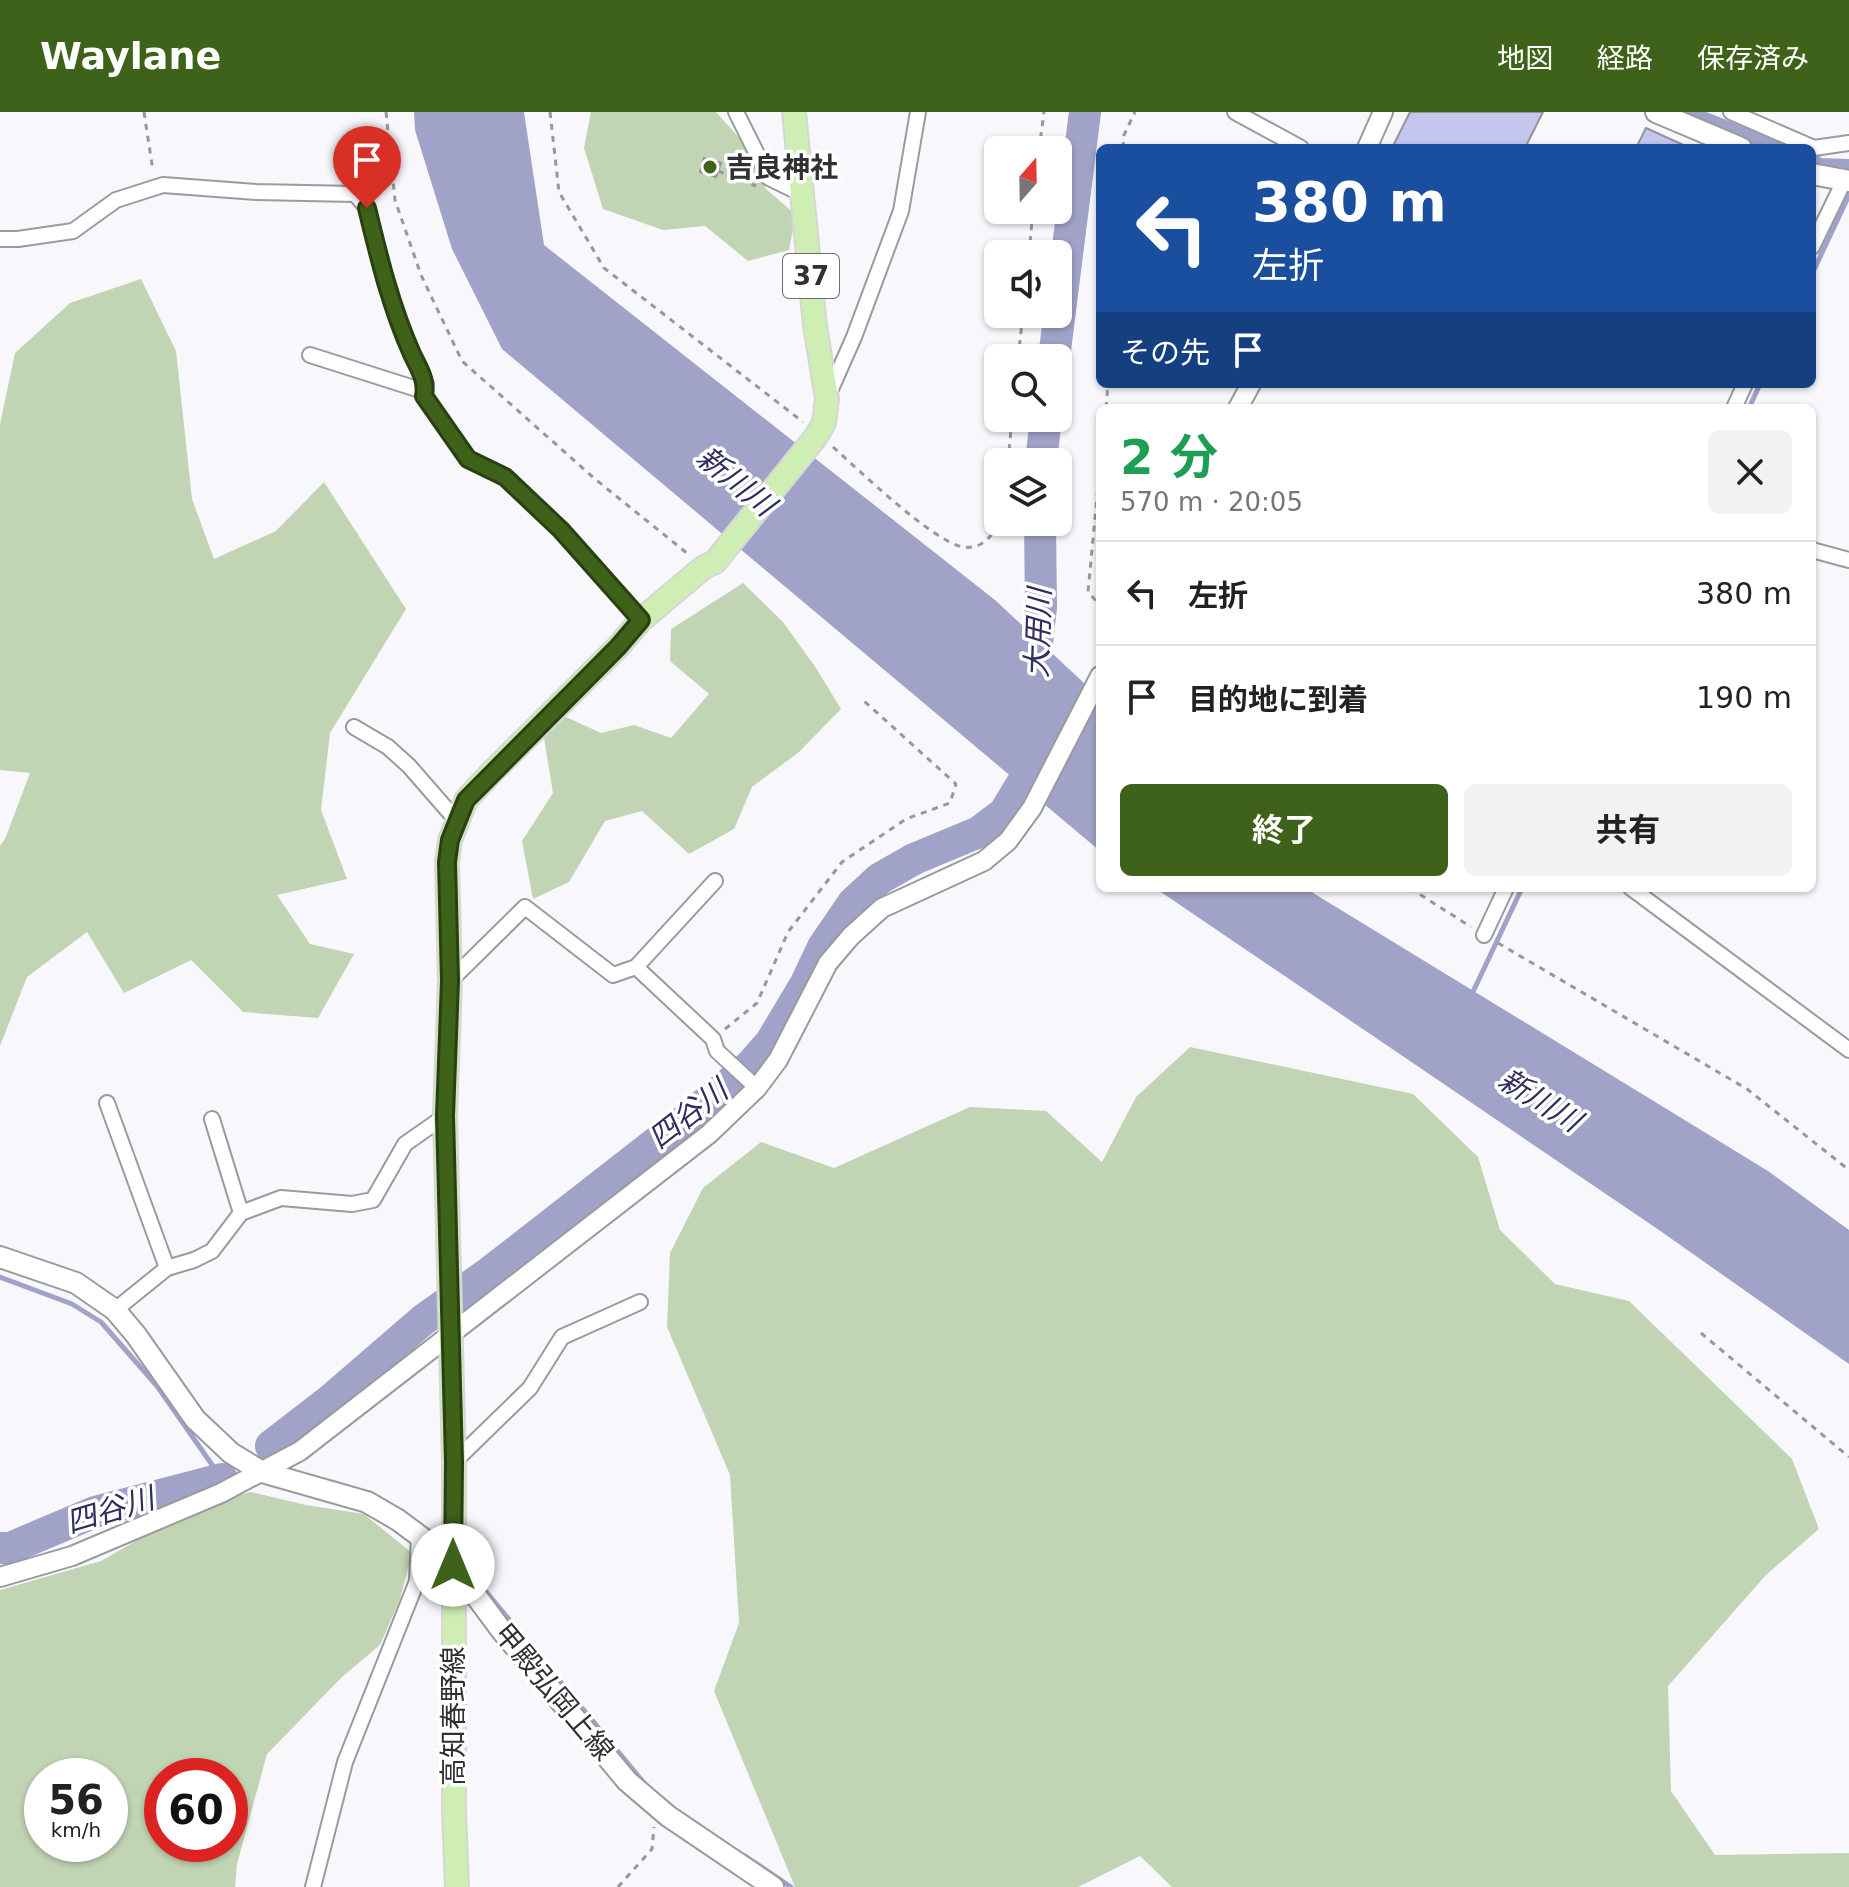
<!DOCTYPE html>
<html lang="ja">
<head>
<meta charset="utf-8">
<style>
	:root { --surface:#fff; --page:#f2f2f2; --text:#222; --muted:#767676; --line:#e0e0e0; --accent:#3f621a }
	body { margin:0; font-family:"DejaVu Sans","Noto Sans JP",sans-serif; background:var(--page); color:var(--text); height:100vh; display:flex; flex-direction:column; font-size:30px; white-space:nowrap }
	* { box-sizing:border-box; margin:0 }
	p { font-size:26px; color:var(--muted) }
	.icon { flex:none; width:44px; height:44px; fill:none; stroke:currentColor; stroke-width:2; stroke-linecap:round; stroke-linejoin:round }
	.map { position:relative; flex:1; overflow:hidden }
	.sheet { position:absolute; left:1096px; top:292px; width:720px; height:488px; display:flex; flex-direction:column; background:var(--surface); border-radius:12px; box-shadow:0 2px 6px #0004 }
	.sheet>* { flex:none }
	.top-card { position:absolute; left:1096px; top:32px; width:720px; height:244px; border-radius:12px; box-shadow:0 2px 6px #0004; background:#1a4fa0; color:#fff; overflow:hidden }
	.needle { width:52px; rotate:20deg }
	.tools { position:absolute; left:984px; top:24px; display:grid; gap:16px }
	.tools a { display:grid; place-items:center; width:88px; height:88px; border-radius:12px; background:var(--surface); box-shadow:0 2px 6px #0004; font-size:40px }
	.speed { position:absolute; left:24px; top:1646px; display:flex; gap:16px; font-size:40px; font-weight:700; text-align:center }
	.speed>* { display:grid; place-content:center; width:104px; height:104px; border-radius:50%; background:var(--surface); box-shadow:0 2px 6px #0004; line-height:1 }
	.speed small { font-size:20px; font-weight:400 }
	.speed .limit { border:12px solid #d22; background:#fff; color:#111 }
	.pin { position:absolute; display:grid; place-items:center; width:68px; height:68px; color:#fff; margin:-82px -34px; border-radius:50% 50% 50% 0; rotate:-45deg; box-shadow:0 0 8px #0007 }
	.pin .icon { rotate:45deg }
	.me { position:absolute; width:88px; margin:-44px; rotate:0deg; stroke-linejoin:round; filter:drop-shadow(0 0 6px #0008) }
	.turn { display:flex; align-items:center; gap:28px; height:168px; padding:0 24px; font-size:36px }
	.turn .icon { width:104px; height:104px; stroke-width:2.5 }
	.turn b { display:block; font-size:56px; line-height:68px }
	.then { display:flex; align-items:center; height:76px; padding:0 24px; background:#0003; gap:16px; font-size:30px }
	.round { display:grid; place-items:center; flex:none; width:84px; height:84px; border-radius:12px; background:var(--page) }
	.headline { display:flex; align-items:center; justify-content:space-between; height:136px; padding:0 24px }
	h1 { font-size:48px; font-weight:700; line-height:60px; color:#1e9e55 }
	.primary-button { display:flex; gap:16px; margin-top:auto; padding:16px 24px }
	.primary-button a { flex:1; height:92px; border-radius:12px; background:var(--accent); color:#fff; font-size:32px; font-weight:700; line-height:92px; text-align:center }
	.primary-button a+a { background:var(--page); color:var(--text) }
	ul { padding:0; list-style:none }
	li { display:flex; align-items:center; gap:24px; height:104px; padding:0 24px; border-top:2px solid var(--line) }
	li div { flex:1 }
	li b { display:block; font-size:30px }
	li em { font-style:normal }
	header { display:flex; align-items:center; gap:48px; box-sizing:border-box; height:112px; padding:0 40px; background:var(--accent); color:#fff }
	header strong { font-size:38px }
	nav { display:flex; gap:44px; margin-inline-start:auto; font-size:28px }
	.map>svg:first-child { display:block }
</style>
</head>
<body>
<header>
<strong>Waylane</strong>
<nav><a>地図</a><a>経路</a><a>保存済み</a></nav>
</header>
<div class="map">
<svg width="1849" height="1775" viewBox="0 0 1849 1775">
	<rect width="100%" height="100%" fill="#f8f8fc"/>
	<path fill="#c1d4b4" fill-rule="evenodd" d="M591 0H716L741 28 766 77 796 103 789 138 748 149 705 114 663 118 603 97 584 36Z
		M141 167 176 239 192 387 214 447 276 419 324 370 406 497 330 621 321 698 347 767 277 783 310 832 354 842 318 906 243 900 191 848 124 881 87 820 27 865 0 934V734L5 727 30 661 0 658V312L15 241 70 191Z
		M743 471 783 510 816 556 841 597 799 640 752 675 734 717 689 742 642 699 605 709 569 770 533 787 522 729 553 681 544 626 564 604 601 621 634 613 671 626 709 582 670 549 671 517Z
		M1190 935 1413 982 1478 1045 1500 1118 1555 1172 1629 1189 1792 1347 1819 1417 1766 1463 1668 1574 1671 1679 1715 1743 1849 1741V1775H1172L1140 1744 1078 1775H795L714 1579 739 1511 730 1363 667 1215 670 1141 703 1076 761 1030 834 1056 970 995 1046 999 1102 1050 1136 985Z
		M251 1380 306 1393 364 1402 412 1441 400 1487 380 1533 342 1565 267 1642 237 1752 235 1775H0V1478L101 1449 196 1394ZM42 1664H110V1732H42ZM162 1664H230V1732H162Z"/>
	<path fill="#a1a2c8" d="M414 0H524L544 133 995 488 1100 586V739L502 237 452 137 415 18Z
		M1155 776H1305L1768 1059 1849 1118V1252L1659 1118Z"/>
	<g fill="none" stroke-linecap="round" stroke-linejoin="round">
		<path stroke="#a1a2c8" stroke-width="5" d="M1812 162 1849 83
			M1749 296 1760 272
			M1471 884 1522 776
			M0 1165 72 1192 101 1210 157 1274 222 1367
			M474 1465 644 1671
			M745 1744 791 1775"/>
		<path stroke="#a1a2c8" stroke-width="18" d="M1682 0 1773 36
			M1812 51 1820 55 1849 56"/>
		<path stroke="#a1a2c8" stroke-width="32" d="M1054 246 1085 0
			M1041 350 1046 306
			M1033 568 1041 495 1040 410
			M271 1334 328 1290 423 1208 490 1160 684 1009 751 953 771 930 805 873 823 835 853 791 879 767 914 747 979 720 1004 701 1042 639
			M0 1436H10L95 1400 222 1367"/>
	</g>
	<path fill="#c5c6ee" stroke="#949498" stroke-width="2" d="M1410 0H1543L1525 36H1392Z
		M1646 16 1690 36H1636Z
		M704 46 721 51 716 65 700 60Z"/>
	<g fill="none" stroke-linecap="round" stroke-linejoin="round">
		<g stroke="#9a9b9e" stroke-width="18">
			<path id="minor" d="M736 0 769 66 804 83
				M1235 0 1301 36
				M1731 0 1814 36 1849 31
				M0 127H18L73 119 116 88 163 73 256 80 355 82 367 96 385 170 403 222 426 272 424 284
				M1812 135 1844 69
				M310 243 420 278 468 347 505 365 561 418 641 508
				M827 286 854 225 901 99 918 0
				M1734 296 1745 272
				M1812 438 1849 448
				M354 615 388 635 409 654 457 709
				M1631 776 1849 938
				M1484 823 1506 776
				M636 855 715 769
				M450 869 525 795 613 863 636 855 713 927 717 939 757 976
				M107 991 167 1156
				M212 1007 241 1101
				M115 1198 167 1156 194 1148 212 1139 241 1101 281 1086 352 1092 373 1088 405 1032 445 1004
				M454 1350 530 1276 562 1225 640 1190
				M313 1775 345 1650 417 1469 419 1424"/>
		</g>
		<g stroke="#9a9b9e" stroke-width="22">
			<path id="tertiary" d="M1367 36 1383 0
				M1238 296 1251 272
				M0 1465 72 1444 221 1381 300 1339 709 1022 757 976 778 948 828 851 851 824 882 796 984 749 1008 729 1032 696 1100 564"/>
		</g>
		<g stroke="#9a9b9e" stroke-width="24">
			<path id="secondary" d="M1656 0 1741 36
				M1812 62 1849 69
				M0 1145 76 1171 115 1198 136 1223 195 1307 231 1341 262 1360 367 1390 398 1408 433 1434 453 1453 502 1519 627 1669 668 1704 773 1775"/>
		</g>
		<g stroke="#d6d6d6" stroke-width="26">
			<path id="primary" d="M457 1775 454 1699V1350L445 1004 450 869 447 750 450 728 466 688 491 661 618 535 641 508 704 455 715 450 815 326 824 311 827 287 815 214 794 0"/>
		</g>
		<path stroke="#98989b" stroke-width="3" stroke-dasharray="6 6" stroke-linecap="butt" d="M144 0 153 59
			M386 0 395 88 421 163 462 249 595 367 688 442
			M550 0 559 80 604 156 803 310
			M1123 36 1124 23 1135 0
			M1039 38 1044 0
			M718 59 756 74
			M1029 142 1033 98
			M1018 246 1023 202
			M1106 296 1108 272
			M833 335C859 358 932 429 963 435 982 438 995 423 998 407
			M1008 350 1012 306
			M1100 354 1088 480 1100 493
			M1410 776 1471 815
			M1498 831 1747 977 1849 1058
			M725 917 757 891 788 820 842 750 906 707 950 691 956 672 864 589
			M1701 1221 1849 1345
			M618 1775 652 1737 654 1715"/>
		<use href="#minor" stroke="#fff" stroke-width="14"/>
		<use href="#tertiary" stroke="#fff" stroke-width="18"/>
		<use href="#secondary" stroke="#fff" stroke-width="20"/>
		<use href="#primary" stroke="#ceeeb3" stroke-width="22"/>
	</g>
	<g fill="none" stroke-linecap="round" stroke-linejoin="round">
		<g stroke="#294011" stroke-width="20">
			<path id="route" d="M367 96C379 146 391 195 412 242 419 257 427 268 424 284L468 347 505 365 561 418 641 508 618 535 466 688 450 728 447 750 450 869 445 1004 454 1350 453 1453"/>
		</g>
		<use href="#route" stroke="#3f621a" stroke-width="14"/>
	</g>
	<circle fill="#3f621a" stroke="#fff" stroke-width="3" cx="710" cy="55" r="8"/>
	<g text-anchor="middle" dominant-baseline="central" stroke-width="7" stroke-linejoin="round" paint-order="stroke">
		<rect fill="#fff" stroke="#6e6e70" stroke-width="2" x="783" y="142" width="56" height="44" rx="6"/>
		<g font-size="26" font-weight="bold" fill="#303032">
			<text x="811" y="164">37</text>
		</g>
		<g font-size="28" font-weight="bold" fill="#303032" stroke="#fff" text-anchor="start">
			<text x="726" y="55">吉良神社</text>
		</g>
		<g font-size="28" fill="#303032" stroke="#fff">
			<text transform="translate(554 1580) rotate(50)">甲殿弘岡上線</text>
			<text transform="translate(453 1604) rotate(-90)">高知春野線</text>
		</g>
		<g font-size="30" font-style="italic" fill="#302d5e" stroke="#fff">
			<text transform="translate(736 369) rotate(39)">新川川</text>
			<text transform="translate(1038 521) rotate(-88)">大用川</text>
			<text transform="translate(1540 988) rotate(32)">新川川</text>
			<text transform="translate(688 1002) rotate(-38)">四谷川</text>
			<text transform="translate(110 1398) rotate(-17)">四谷川</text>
		</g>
	</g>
</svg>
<div class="tools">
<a><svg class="needle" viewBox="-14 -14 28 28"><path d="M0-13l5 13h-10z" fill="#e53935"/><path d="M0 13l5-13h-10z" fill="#767676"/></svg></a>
<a><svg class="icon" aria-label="sound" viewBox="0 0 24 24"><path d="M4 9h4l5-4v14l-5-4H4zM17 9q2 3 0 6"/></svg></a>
<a><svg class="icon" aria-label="search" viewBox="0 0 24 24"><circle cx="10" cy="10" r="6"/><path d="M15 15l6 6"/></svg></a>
<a><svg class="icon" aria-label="layers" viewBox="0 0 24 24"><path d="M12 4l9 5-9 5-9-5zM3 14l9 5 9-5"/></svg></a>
</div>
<div class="speed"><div>56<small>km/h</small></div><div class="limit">60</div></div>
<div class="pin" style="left:367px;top:96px;background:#d93025"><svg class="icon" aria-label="arrive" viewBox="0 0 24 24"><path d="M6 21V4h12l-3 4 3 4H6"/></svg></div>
<svg class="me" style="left:453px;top:1453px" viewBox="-20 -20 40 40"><circle r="19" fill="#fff"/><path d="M0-13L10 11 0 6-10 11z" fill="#3f621a"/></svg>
<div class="top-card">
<div class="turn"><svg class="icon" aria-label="left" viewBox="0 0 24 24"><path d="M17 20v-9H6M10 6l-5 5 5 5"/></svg><div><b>380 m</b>左折</div></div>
<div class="then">その先<svg class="icon" aria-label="arrive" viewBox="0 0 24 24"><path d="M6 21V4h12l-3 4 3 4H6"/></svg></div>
</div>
<section class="sheet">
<div class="headline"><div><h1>2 分</h1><p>570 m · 20:05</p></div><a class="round"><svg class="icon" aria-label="close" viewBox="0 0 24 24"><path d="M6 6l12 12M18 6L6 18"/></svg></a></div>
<ul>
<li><svg class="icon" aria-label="left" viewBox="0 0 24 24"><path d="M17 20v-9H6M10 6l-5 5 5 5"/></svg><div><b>左折</b></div><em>380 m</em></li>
<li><svg class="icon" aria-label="arrive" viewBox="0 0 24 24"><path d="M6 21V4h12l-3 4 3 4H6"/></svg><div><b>目的地に到着</b></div><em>190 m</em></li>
</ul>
<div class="primary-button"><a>終了</a><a>共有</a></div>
</section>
</div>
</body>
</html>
